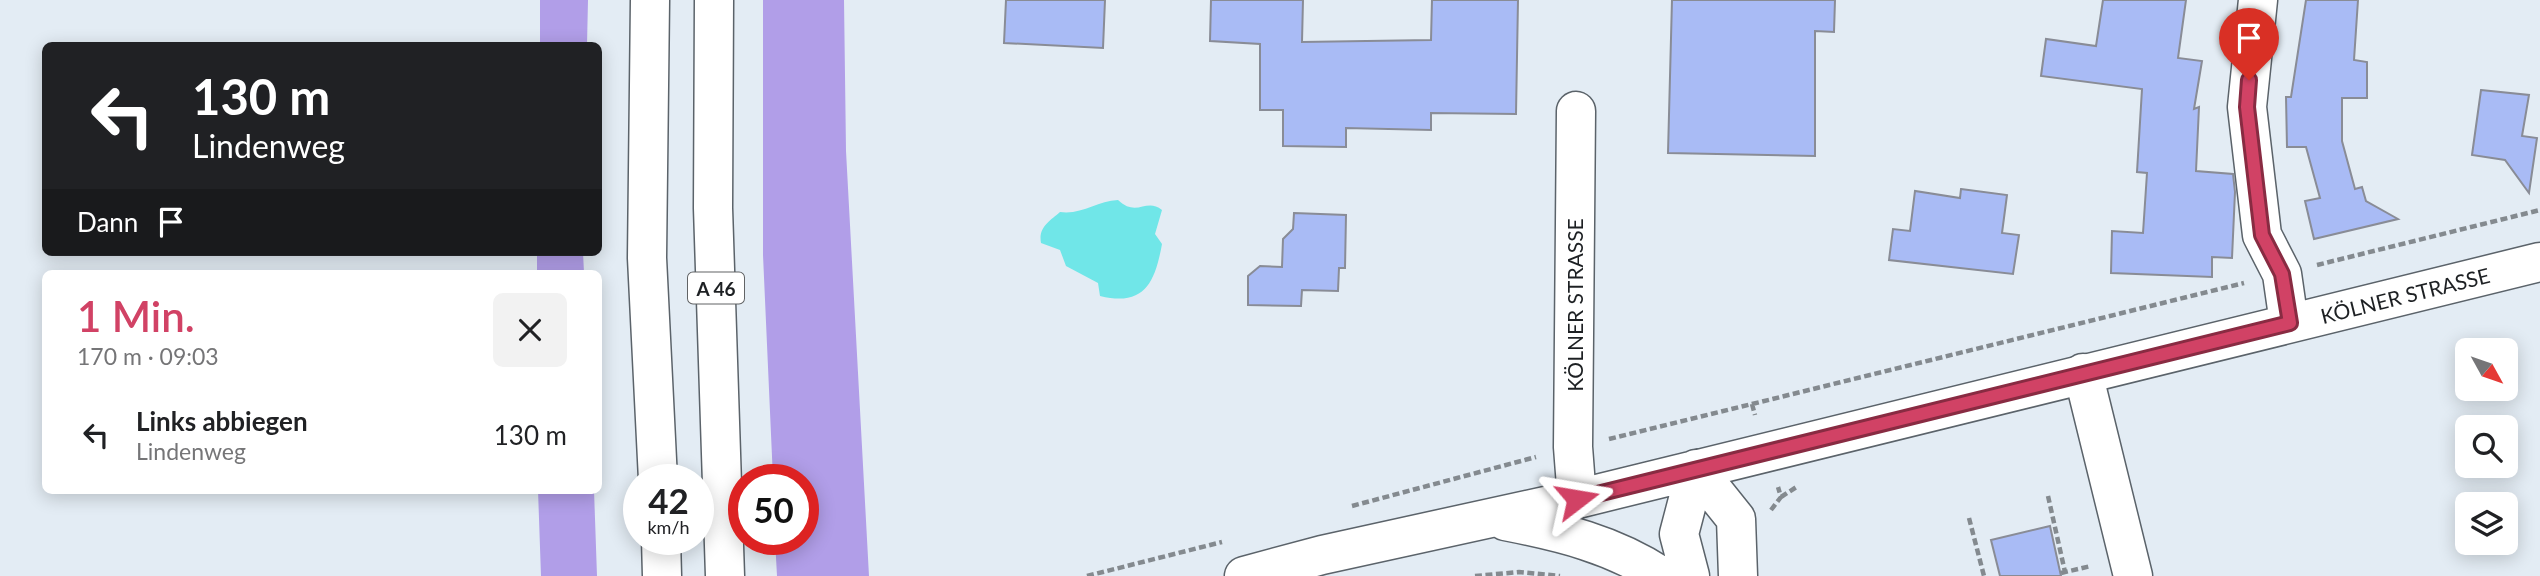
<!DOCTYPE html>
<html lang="de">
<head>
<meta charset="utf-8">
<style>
	:root { --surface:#fff; --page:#f2f2f2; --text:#202124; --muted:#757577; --accent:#d14265 }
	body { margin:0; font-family:Lato,sans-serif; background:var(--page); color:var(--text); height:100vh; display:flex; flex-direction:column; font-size:26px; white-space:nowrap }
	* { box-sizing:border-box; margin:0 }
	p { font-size:23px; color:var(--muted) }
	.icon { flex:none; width:38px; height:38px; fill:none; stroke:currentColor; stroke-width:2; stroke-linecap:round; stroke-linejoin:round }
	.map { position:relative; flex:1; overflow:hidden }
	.side { position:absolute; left:42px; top:270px; width:560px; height:224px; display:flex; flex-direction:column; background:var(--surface); border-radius:10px; box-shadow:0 4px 18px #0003 }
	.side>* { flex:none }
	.banner { position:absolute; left:42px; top:42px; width:560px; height:214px; border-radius:10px; box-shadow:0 4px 18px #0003; background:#202124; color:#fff; overflow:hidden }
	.needle { width:46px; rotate:130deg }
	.buttons { position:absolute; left:2455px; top:338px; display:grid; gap:14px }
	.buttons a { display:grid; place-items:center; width:63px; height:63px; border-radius:10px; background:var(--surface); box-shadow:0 4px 18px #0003; font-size:35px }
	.speed { position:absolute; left:623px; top:464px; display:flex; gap:14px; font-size:35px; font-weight:700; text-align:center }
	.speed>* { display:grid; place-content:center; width:91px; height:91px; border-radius:50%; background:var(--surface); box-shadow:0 4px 18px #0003; line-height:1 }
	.speed small { font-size:18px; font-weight:400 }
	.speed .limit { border:10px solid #d22; background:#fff; color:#111 }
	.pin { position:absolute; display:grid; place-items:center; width:60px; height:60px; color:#fff; margin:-72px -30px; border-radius:50% 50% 50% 0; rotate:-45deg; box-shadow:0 0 7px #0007 }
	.pin .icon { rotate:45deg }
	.me { position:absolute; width:77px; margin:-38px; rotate:76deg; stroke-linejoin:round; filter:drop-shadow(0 0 5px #0008) }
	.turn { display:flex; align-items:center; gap:24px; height:147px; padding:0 35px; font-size:32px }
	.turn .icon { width:91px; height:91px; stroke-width:2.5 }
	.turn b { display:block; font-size:49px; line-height:60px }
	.then { display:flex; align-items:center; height:66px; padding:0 35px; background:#0003; gap:14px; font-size:26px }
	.round { display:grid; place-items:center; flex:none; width:74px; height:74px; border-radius:10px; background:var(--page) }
	.headline { display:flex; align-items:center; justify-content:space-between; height:119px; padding:0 35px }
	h1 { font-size:42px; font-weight:600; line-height:52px; color:var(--accent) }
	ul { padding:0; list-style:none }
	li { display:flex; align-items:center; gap:21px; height:91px; padding:0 35px }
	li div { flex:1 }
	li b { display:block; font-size:26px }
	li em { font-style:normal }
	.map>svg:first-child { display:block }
</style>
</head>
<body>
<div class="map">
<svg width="2540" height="576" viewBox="0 0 2540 576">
	<rect width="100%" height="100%" fill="#e3ecf4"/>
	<path fill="#b19ee8" d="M540 0H588L587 45H540Z
		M763 0H844L846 151 869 576H777L775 539H803V480L773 479 763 255Z
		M537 252H583L584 273H537Z
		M538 490H594L597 576H541Z"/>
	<path fill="#70e6e8" d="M1118 200C1137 218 1146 197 1162 210L1155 234 1162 244C1155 282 1145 307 1100 296L1098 283 1066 266 1060 250 1041 243C1038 227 1050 221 1060 212 1082 215 1097 201 1118 200Z"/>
	<path fill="#a9bbf5" stroke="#898c96" stroke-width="2" d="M1006 0H1105L1103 48 1004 43Z
		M1211 0H1303L1302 42 1431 40 1432 0H1518L1516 114 1431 113V130L1346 128V147L1283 146V110H1260V44L1210 41Z
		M1672 0H1835L1834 32 1815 31V156L1668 153Z
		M2103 0H2186L2178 58 2202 61 2194 109 2199 107 2196 171 2233 174 2235 192 2232 258 2212 257V277L2111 273 2112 231 2143 233 2147 173 2137 172 2142 89 2041 76 2046 39 2096 46Z
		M2306 0H2358L2354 60 2367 62V98H2342V141L2355 189 2362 187 2366 201 2398 219 2314 239 2305 201 2320 198 2306 147H2287L2286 97H2291Z
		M2481 90 2529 95 2522 136 2537 138 2529 193 2505 160 2472 155Z
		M1961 189 2007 195 2002 233 2019 235 2013 274 1889 260 1893 229 1910 231 1915 191 1960 198Z
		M1294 213 1346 215 1345 268H1339L1338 291 1302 290 1301 306 1248 305V276L1260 266 1282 267 1283 239 1293 229Z
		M2050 526 2061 576H2000L1991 540Z"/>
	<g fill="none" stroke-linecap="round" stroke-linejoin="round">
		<g stroke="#5b636a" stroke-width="41">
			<path id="minor" d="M2258 0 2247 107 2262 235 2282 274 2289 323
				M1576 111 1573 447 1577 499
				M2083 373 2133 576"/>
		</g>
		<g stroke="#5b636a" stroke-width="41">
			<path id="major" d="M1696 469 1736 519 1738 576
				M1505 521C1561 532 1612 544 1661 576
				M1244 576 1322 555 1577 499 2540 262
				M1690 576 1679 534 1696 469"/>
		</g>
		<g stroke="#5b636a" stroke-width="41">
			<path id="highway" d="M650 0 647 258 658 480
				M714 0 713 208 725 576
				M661 539 662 576"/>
		</g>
		<path stroke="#848a8f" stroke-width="4.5" stroke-dasharray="7 3.5" stroke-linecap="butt" d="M2317 265 2540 210
			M1752 404 2244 283
			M1609 439 1752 404 1755 415
			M2048 496 2065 572
			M1781 497 1798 486
			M1352 506 1536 457
			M1771 510 1781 497 1778 487
			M1969 518 1984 576
			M2061 573 2091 566
			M1087 576 1222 542
			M1475 576 1519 572 1560 576"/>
		<use href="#minor" stroke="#fff" stroke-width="38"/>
		<use href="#major" stroke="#fff" stroke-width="38"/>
		<use href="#highway" stroke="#fff" stroke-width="38"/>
	</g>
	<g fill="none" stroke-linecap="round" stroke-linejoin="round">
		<g stroke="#882b42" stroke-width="18">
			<path id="route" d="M1577 499 2290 323 2282 274 2262 235 2247 107 2249 80"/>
		</g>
		<use href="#route" stroke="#d14265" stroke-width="12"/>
	</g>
	<g text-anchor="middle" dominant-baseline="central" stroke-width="5" stroke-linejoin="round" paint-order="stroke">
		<rect fill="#fff" stroke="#616365" stroke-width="2" x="688" y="272.5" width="56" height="31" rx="5"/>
		<g font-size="19" font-weight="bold" fill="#1d2023">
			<text x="716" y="288">A 46</text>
		</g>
		<g font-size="21" fill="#1d2023" stroke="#fff">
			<text transform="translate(2405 295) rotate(-14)">KÖLNER STRASSE</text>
			<text transform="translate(1574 305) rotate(-90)">KÖLNER STRASSE</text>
		</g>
	</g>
</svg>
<div class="buttons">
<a><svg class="needle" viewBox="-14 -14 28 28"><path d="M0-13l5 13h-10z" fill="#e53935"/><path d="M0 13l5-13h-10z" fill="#757577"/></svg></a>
<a><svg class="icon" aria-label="search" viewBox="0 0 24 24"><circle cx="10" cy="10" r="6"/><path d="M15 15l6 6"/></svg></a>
<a><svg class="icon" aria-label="layers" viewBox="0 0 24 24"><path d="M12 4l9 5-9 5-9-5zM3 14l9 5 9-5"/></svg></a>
</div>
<div class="speed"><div>42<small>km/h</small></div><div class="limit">50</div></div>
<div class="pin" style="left:2249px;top:80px;background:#d93025"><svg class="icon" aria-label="arrive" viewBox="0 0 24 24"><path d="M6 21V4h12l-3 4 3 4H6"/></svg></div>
<svg class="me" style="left:1577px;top:499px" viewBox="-20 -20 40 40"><path d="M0-17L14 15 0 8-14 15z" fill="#d14265" stroke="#fff" stroke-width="4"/></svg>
<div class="banner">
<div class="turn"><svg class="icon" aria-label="left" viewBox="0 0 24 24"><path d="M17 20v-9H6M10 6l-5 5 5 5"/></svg><div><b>130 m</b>Lindenweg</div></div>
<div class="then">Dann<svg class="icon" aria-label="arrive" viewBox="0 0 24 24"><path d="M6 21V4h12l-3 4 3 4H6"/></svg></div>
</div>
<section class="side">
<div class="headline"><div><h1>1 Min.</h1><p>170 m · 09:03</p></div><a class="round"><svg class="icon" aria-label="close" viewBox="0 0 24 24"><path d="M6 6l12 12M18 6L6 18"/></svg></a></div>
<ul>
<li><svg class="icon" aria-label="left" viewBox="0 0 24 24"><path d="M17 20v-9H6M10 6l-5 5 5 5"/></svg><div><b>Links abbiegen</b><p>Lindenweg</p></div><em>130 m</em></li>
</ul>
</section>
</div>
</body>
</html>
